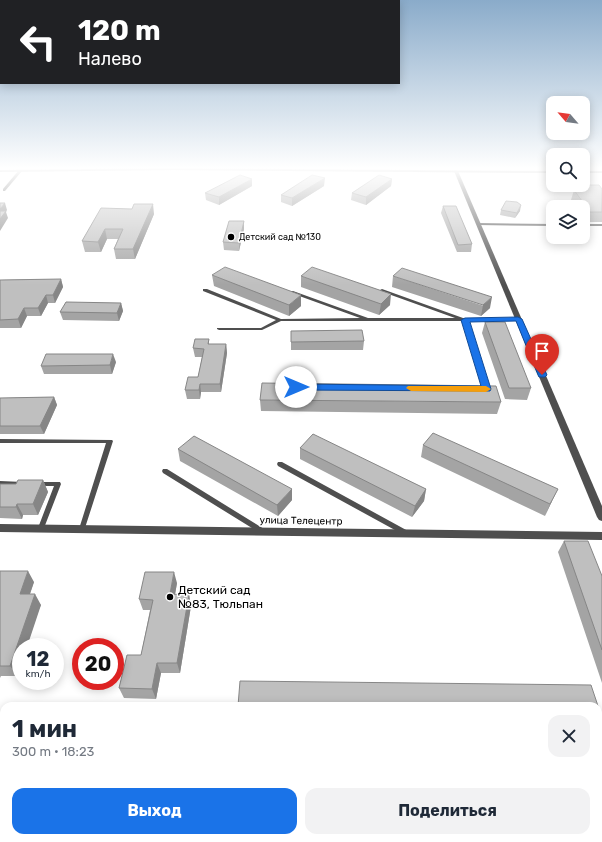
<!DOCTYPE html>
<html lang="ru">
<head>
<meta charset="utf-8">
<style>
	:root { --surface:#fff; --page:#f2f2f3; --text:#1f2937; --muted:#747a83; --accent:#1a73e8 }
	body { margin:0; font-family:Rubik,sans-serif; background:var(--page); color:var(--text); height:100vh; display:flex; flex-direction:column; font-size:15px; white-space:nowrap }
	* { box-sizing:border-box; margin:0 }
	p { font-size:13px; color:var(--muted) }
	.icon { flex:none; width:22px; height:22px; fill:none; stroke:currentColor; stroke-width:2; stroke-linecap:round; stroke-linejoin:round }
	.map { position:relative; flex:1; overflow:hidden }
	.details { position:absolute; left:0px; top:702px; width:602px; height:140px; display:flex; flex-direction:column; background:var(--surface); border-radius:12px 12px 0 0; box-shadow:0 2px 10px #0003 }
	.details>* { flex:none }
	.top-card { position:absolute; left:0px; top:0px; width:400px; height:84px; box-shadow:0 2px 10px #0003; background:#202124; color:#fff; overflow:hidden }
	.needle { width:26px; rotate:298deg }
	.tools { position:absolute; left:546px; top:96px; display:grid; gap:8px }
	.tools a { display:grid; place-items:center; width:44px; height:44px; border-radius:8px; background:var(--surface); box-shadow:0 2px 10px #0003; font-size:20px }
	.speed { position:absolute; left:12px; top:638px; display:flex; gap:8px; font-size:20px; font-weight:700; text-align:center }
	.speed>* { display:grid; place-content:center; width:52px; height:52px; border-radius:50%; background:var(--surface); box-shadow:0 2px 10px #0003; line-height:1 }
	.speed small { font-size:10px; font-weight:400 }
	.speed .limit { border:6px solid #d22; background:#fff; color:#111 }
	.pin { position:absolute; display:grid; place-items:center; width:34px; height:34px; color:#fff; margin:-41px -17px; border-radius:50% 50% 50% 0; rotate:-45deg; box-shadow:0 0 4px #0007 }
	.pin .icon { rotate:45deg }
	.me { position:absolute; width:44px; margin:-22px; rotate:90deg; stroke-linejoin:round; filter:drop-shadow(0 0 3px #0008) }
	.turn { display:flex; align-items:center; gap:14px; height:84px; padding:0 12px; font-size:18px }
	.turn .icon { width:52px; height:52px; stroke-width:2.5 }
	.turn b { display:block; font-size:28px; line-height:34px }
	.round { display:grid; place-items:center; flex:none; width:42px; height:42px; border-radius:12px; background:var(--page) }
	.headline { display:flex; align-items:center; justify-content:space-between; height:68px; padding:0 12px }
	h1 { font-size:24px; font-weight:700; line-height:30px }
	.cta { display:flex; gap:8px; margin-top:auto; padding:8px 12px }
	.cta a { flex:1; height:46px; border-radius:12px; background:var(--accent); color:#fff; font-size:16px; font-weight:700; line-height:46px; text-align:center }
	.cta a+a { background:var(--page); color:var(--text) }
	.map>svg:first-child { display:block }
</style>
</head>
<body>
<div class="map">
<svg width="602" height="842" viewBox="0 0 602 842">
	<rect width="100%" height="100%" fill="#fff"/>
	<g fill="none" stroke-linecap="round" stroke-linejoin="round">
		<path fill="#4f4f4f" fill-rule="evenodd" d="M19 170 22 171 5 191H3V189Z
			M477 223 553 224V226L478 225H477Z
			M583 224H602V226H583Z
			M203 289H207L281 319 360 318 291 293V291H293L368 318H455L380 291V290L382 289 463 318H518L520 319 518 320 467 321 490 389 489 390 484 391 481 389 484 387 462 321H281L262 330H219L217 329V328H261L276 320 203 291Z
			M0 439 112 440 113 441 84 531 82 532 80 531 79 529 106 443H0Z
			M278 462H282L408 531 409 533 408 535 406 536 404 535 278 466 277 464Z
			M163 469H167L264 529 265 531 264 533 262 534 260 533 163 473 162 471Z
			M0 481 23 482H25L26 484 25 486H23L0 485Z
			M36 482H60L61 484 44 528 43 530 41 531 39 530 38 528 54 486H36L35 484Z"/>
		<path fill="#4f4f4f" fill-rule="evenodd" d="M0 524 602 532V540L0 532Z"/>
		<path fill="#4f4f4f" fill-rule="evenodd" d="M454 170 458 171 602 506V521L599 520 597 517 454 171Z"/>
		<path fill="#1c1c1c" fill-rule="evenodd" d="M173 168 553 171V173L173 170 0 172V170Z
			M583 171H602V173H583Z"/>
	</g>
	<path fill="#a4a4a4" d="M392 179 391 186 366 205 351 200 352 193Z
		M581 185 602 189V222H587L583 216V207H577L571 200 574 190H579Z
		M252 186 219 205 206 200 205 193Z
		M324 186 292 206 281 202V195Z
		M443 206 472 244 471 252H457L441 213Z
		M132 209 154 214 135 259H116L114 249 118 239H107L101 252H85L82 241Z
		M501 210 520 211 515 218 500 215Z
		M244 221V229L239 251 224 250 223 242Z
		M212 275 301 306 289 316 214 286Z
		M301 276 390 305 379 315 301 287Z
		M393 276 490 308 481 316 392 287Z
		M61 279 63 287 55 303H48L41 316H27L21 328H0V280Z
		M121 303 123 311 119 321 63 320 60 312Z
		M485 322 531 388 527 400 505 399 482 333Z
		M291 331 364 341 363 350H291Z
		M209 339V344H226L227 353 221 392H201L200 399H187L185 390 198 377 202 357H195L193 348Z
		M116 362 112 374H44L41 366Z
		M54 397 57 405 44 434H0V398Z
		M260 400 501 402 497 414 261 411Z
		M423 445 552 501 545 516 421 457Z
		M300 448 426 489 424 501 412 517 300 459Z
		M178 449 292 500 278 516 180 461Z
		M43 480 48 492 38 515H23L22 519 0 518V484H16Z
		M564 541 602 576V683L558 552Z
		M0 571 34 582 30 594 41 605 21 647V665L18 676H1L0 678Z
		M177 583 175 595H189L191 606 180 673H161L156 699 124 698 119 688 141 655 150 610H143L139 599Z
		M598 707 602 719V725L598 729Z
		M482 838H555L561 842H480Z"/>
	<path fill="#868686" d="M325 178 324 186 292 206V198Z
		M252 179V186L219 205V197Z
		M392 179 391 186 366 205V197Z
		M5 203 7 210 6 212 8 218 0 231V209Z
		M153 204 154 214 135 259 133 249Z
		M521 205 520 211 515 218 517 213Z
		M244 221V229L239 251V243Z
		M105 229 107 239 101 252 98 242Z
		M61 279 63 287 55 303 53 295Z
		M391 294 390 305 379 315 381 304Z
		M46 295 48 303 41 316 38 308Z
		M301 295V306L289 316V305Z
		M492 297 490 308 481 316 483 305Z
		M121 303 123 311 119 321 117 313Z
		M24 308 27 316 21 328 18 319Z
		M226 344 227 353 221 392 220 384Z
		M113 354 116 362 112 374 110 365Z
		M200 384 201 392 200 399 199 390Z
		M54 397 57 405 44 434 40 426Z
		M43 480 48 492 38 515 33 504Z
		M292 489V500L278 516 277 505Z
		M426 489 424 501 412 517 415 506Z
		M558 489 552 501 545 516 550 504Z
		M17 504 23 515 22 519 16 507Z
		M28 571 34 582 26 605 20 594Z
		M174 572 177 583 173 605 170 594Z
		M35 594 41 605 27 647H21V665L18 676 10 666Z
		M189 595 191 606 180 673 177 663Z
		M157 663 161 673 156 699 152 689Z"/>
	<path fill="#bfbfbf" stroke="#868686" d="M240 175 252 179 219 197 205 193Z
		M312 175 325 178 292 198 281 195Z
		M379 175 392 179 366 197 352 193Z
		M581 185H599L602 189V212H590L574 190H584Z
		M506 201 517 202 521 205 517 213 501 210Z
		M0 203H5L0 209Z
		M134 204H153L133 249H114L123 229H105L98 242 82 241 101 208 132 209Z
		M443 206H456L472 244 458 245Z
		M0 211H6L0 219Z
		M229 221H244L239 243 223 242Z
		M225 267 301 295 289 305 212 275Z
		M312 267 391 294 381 304 301 276Z
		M402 268 492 297 483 305 393 276Z
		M61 279 53 295H46L38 308H24L18 319 0 320V280Z
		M66 302 121 303 117 313 60 312Z
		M485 322H505L531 388H509Z
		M362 330 364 341 291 342V331Z
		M195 339H209L208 344H226L220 384H200L199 390H185L188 377H198L204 349 193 348Z
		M46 354H113L110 365 41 366Z
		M262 383 496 386 501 402 260 400Z
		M54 397 40 426H0V398Z
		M433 433 558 489 550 504 423 445Z
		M313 434 426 489 415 506 300 448Z
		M194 436 292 489 277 505 178 449Z
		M18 480H43L33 504H17L16 507H0V484H16Z
		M564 541H588L602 576V650Z
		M0 571H28L20 594H35L10 666H0Z
		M145 572H174L170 594 189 595 177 663H157L152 689 119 688 127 655H141L153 600 139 599Z
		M240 681 591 685 598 706H238Z
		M598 707 602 719V723H598Z
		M82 838H154L158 842H82L80 840Z
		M288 838H352L357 842H287L286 841Z
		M487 838H555L561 842H493Z"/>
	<linearGradient id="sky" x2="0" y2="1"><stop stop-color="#8aabca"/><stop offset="0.59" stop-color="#fff"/><stop offset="1" stop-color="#fff" stop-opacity="0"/></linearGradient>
	<rect width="602" height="285" fill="url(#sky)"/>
	<path fill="#1a73e8" stroke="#114b97" d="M518 317 522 319 547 375 545 377H539L538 375 516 321 470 322 491 389 490 391 296 390 292 387 296 384 481 386 461 320 465 318Z"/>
	<path fill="#f59e0b" d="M408 386H486L491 389 486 392 411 391 406 388Z"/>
	<g fill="#000" stroke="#fff" stroke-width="1.5">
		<circle cx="231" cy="237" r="4"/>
		<circle cx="170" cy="597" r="4"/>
	</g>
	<g text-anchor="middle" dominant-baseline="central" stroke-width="3" stroke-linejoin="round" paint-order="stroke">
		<g font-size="9" fill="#000" stroke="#fff" text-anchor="start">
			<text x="239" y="237">Детский сад №130</text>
		</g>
		<g font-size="10" fill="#000" stroke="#fff">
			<text transform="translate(301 521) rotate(1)">улица Телецентр</text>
		</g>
		<g font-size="12" fill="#000" stroke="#fff" text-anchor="start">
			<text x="178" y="590">Детский сад<tspan x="178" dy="14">№83, Тюльпан</tspan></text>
		</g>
	</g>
</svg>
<div class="tools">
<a><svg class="needle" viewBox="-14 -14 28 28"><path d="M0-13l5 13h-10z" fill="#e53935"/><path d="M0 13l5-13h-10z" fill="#747a83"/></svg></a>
<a><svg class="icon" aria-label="search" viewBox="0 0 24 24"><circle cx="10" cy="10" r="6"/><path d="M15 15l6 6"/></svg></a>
<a><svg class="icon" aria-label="layers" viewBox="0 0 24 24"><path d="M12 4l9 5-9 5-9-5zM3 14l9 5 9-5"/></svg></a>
</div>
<div class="speed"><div>12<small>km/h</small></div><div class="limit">20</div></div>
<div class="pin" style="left:542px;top:375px;background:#d93025"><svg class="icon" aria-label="arrive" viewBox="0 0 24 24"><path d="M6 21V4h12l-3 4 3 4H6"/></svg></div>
<svg class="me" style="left:296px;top:387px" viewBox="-20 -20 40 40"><circle r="19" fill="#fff"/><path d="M0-13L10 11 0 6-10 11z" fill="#1a73e8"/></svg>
<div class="top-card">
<div class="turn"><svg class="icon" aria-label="left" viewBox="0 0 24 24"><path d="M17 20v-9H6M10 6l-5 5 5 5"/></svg><div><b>120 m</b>Налево</div></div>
</div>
<section class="details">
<div class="headline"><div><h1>1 мин</h1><p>300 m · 18:23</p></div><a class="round"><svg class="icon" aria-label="close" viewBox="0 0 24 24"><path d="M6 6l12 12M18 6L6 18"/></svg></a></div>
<div class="cta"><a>Выход</a><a>Поделиться</a></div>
</section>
</div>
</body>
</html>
